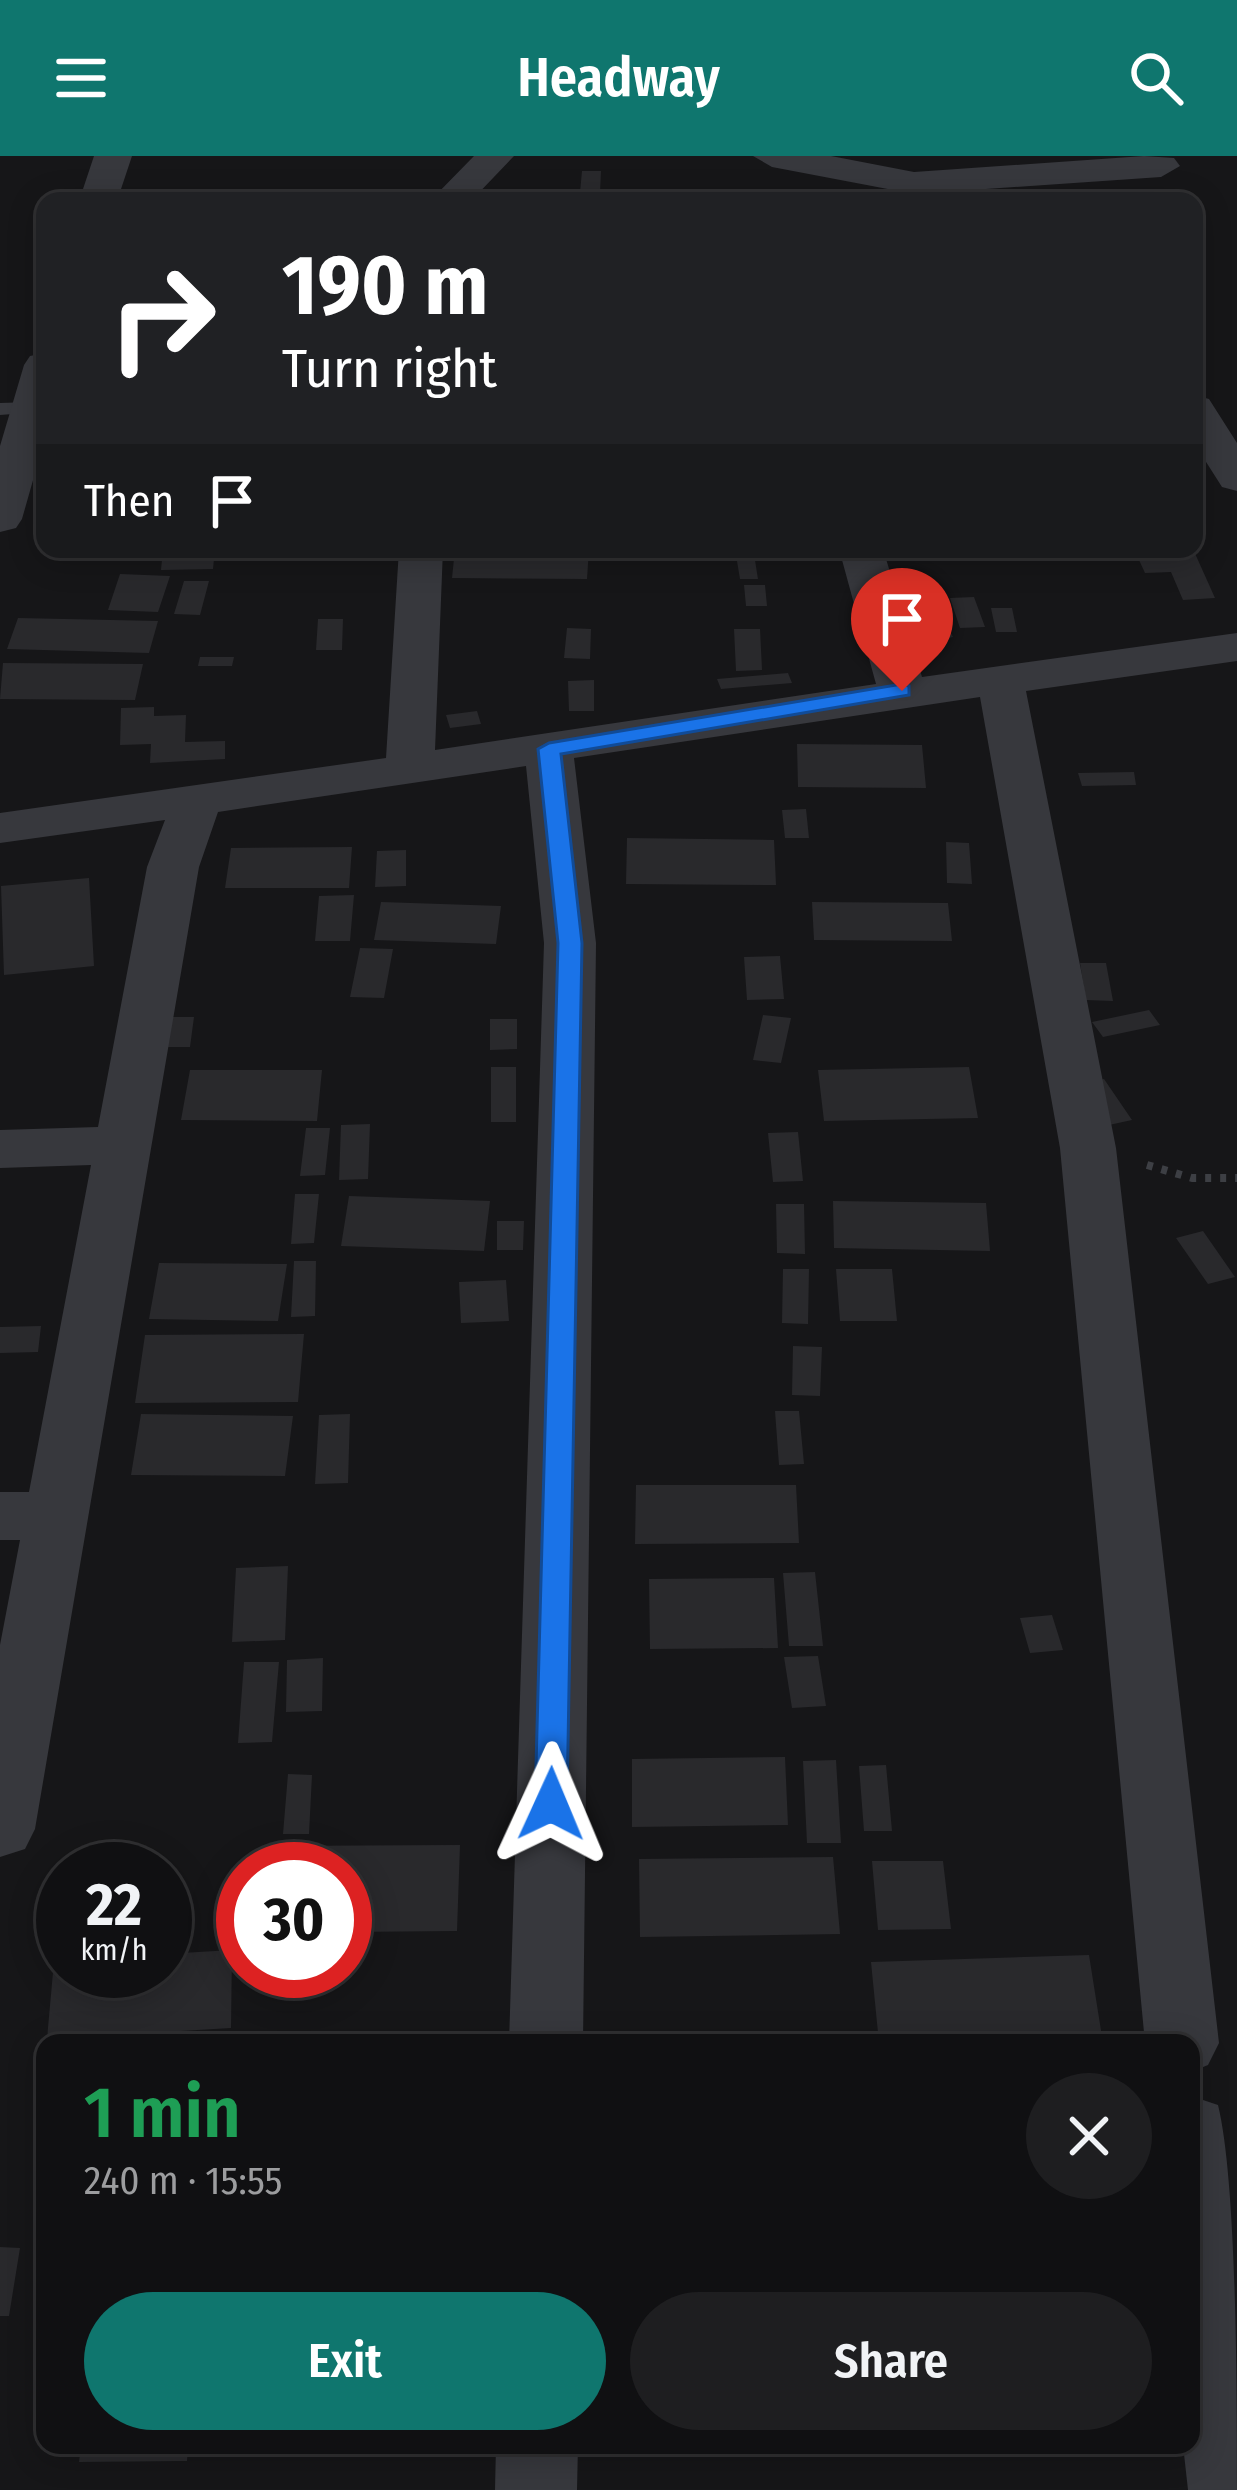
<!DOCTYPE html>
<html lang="en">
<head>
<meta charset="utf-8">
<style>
	:root { --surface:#101012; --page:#1e1e20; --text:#f1f3f6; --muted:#9c9d9f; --line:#303032; --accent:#0f766e }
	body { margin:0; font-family:"Fira Sans Condensed",sans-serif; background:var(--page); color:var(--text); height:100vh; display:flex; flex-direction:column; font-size:45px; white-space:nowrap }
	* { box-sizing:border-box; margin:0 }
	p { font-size:39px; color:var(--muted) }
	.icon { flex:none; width:66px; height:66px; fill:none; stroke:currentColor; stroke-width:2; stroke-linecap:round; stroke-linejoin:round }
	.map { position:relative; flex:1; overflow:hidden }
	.panel { position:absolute; left:36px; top:1878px; width:1164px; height:420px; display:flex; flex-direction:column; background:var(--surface); border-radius:24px; box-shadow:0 6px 30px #0003,0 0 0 3px var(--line) }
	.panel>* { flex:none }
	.guide { position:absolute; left:36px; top:36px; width:1167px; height:366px; border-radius:24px; box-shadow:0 6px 30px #0003,0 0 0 3px var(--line); background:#202124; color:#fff; overflow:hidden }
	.speed { position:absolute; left:36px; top:1686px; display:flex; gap:24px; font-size:60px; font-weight:700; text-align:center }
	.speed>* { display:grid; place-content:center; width:156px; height:156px; border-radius:50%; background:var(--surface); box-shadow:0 6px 30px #0003,0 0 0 3px var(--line); line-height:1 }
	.speed small { font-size:30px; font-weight:400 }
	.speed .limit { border:18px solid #d22; background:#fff; color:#111 }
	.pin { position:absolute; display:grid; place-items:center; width:102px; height:102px; color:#fff; margin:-123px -51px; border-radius:50% 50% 50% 0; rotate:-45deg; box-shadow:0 0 12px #0007 }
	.pin .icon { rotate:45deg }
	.me { position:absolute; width:132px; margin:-66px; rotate:1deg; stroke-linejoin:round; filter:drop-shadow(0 0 9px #0008) }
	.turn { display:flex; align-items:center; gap:42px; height:252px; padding:0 48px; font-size:54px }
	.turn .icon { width:156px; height:156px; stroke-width:2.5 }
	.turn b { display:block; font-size:84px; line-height:102px }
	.then { display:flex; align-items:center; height:114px; padding:0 48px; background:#0003; gap:24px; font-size:45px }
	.round { display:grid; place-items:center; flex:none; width:126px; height:126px; border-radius:63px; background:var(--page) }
	.summary { display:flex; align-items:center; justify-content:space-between; height:204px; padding:0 48px }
	h1 { font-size:72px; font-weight:600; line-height:90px; color:#1e9e55 }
	.primary-button { display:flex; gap:24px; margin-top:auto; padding:24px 48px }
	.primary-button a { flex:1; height:138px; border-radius:72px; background:var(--accent); color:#fff; font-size:48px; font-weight:600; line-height:138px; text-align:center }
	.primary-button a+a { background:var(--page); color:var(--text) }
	header { display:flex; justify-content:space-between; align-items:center; height:156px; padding:0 48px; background:var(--accent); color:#fff; font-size:54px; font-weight:600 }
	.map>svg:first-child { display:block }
</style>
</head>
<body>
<header><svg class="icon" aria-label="menu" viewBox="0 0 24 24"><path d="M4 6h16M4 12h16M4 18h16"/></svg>Headway<svg class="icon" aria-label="search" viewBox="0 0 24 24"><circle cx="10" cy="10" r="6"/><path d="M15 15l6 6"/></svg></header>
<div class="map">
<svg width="1237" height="2334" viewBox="0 0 1237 2334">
	<rect width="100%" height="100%" fill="#161618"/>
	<path fill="#29292c" d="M582 15H601L600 37H580Z
		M163 393H215L213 413 161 414Z
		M455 393H589L587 423 452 422Z
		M1134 393H1193L1215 442 1183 444 1171 416 1145 417Z
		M754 398 758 423H740L736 399Z
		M120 418 170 420 158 456 108 454Z
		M184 425H209L200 459 174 458Z
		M744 429H765L767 450H746Z
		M974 441 985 471 960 472 950 442Z
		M991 452H1012L1017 476H996Z
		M938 453 953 481 939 484 923 455Z
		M18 462 158 465 149 497 7 493Z
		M318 463H343L342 494H316Z
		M567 472 591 473 590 503 564 502Z
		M734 473H760L762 514 736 515Z
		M200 501H234L232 510H198Z
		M3 507 143 508 135 544 0 543Z
		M788 517 792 527 721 533 717 523Z
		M594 524V555H569L568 525Z
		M154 551V560L186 559 185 586 225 585V603L150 607 151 588 120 589 121 552Z
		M477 555 481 568 450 572 446 559Z
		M797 588 922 589 926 632 798 631Z
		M1134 616 1136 629 1082 630 1078 617Z
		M806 653 809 682H785L782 654Z
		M627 682 774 684 776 729 626 728Z
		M946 686 969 687 972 728 947 727Z
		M352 691 349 732H225L231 692Z
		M406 694V730L375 731 377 695Z
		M89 722 94 810 4 819 1 730Z
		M354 739 350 785H315L319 740Z
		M381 746 501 750 496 788 374 784Z
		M812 746 948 747 952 785 814 784Z
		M360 792 393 793 384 842 350 841Z
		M780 800 784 843 747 844 744 801Z
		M1080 807H1106L1113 845 1086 844Z
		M1149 854 1160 869 1103 881 1092 866Z
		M763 859 791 862 781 907 753 904Z
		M162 861H194L190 891H158Z
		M490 863H517V893L490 894Z
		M491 911H516V966H491Z
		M969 911 978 962 824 965 818 914Z
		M190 914H322L317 965 181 964Z
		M1104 923 1132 964 1109 969 1082 928Z
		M370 968 368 1023 339 1024 341 969Z
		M306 972H330L325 1019 300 1020Z
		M798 976 803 1025 773 1026 768 977Z
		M295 1038H319L314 1087 291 1088Z
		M349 1040 490 1045 484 1095 341 1090Z
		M833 1045 986 1047 990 1095 834 1092Z
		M776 1048H804L805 1098 777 1097Z
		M497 1065H524L523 1094H497Z
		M1203 1075 1235 1121 1208 1128 1176 1082Z
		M294 1105H316L315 1160 291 1161Z
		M159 1107 287 1108 278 1165 149 1163Z
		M783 1113H809L808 1168 782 1167Z
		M836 1113H892L897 1165H840Z
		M506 1124 509 1165 461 1167 459 1126Z
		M41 1170 38 1196 0 1197V1171Z
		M304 1178 298 1246 135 1247 145 1179Z
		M793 1190 822 1191 820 1240 792 1239Z
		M775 1255H799L804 1308 779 1309Z
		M141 1258 293 1260 285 1320 131 1319Z
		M350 1258 348 1327 315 1328 319 1259Z
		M636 1329H796L799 1387 635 1388Z
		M288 1410 285 1484 232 1486 236 1412Z
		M815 1416 823 1490H789L783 1417Z
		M774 1422 778 1492 650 1493 649 1423Z
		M1052 1459 1063 1494 1030 1497 1020 1462Z
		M818 1500 826 1550 792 1552 784 1501Z
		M323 1502 322 1555 286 1556 287 1504Z
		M244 1506H279L272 1586 238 1587Z
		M785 1601 788 1669 632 1671V1603Z
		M836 1604 841 1687H807L803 1605Z
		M886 1609 892 1675H864L859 1610Z
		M288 1618 312 1619 309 1678H283Z
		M460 1689 457 1775 345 1776V1713H263L266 1690Z
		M833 1701 840 1778 640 1781 639 1703Z
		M872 1705H943L951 1773 878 1774Z
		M232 1794 231 1872 47 1883 54 1805H63V1815H165V1798Z
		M1089 1799 1103 1887H879L871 1806Z
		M0 2091 20 2092 9 2160H0Z
		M81 2289H188L187 2305 79 2306Z"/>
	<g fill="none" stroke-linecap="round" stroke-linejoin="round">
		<path stroke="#3d3f44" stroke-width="8" stroke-dasharray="6 9" stroke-linecap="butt" d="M1147 1009 1192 1022H1237"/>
		<path fill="#37383d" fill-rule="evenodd" d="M31 246 38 248V256L0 259V247Z"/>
		<path fill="#37383d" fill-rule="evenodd" d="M94 0H132L117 45H79Z
			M474 0H514L471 45H430Z
			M753 0H831L914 16 1144 0 1174 2 1180 10 1161 21 914 38 772 11Z
			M45 197V282L22 363 16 372 0 376V290L24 209 30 200Z
			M1194 239 1209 243 1237 287V335L1222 331 1194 287Z
			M399 393H443L435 594 876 528 839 393H883L922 521 1237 477V505L1026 535 1116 992 1219 1887 1208 1909 1191 1916V1887H1145L1060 992 980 541 574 602 596 787 583 1887H509L544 787 526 610 218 656 199 711 35 1673 25 1693 0 1701V1489L20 1384H0V1336H29L91 1009 0 1012V974L98 971 147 711 165 664 0 687V657L386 602Z
			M1191 1940 1218 1949C1237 2026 1237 2241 1237 2334H1188L1183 2289H1191Z
			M496 2289H578L577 2334H495Z"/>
	</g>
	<path fill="#1a73e8" stroke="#114b97" stroke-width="3" d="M902 528 909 530V539L561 598 582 787 567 1648 551 1661 535 1648 558 787 538 593 549 587Z"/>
</svg>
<div class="speed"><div>22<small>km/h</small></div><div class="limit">30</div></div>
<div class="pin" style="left:902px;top:535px;background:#d93025"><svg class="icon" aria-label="arrive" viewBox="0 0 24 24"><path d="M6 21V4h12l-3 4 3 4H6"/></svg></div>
<svg class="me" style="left:551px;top:1648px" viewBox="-20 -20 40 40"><path d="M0-17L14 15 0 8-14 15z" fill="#1a73e8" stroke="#fff" stroke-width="4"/></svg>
<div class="guide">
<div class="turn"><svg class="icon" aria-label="right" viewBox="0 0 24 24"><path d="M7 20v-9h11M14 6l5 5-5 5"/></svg><div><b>190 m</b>Turn right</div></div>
<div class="then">Then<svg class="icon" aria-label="arrive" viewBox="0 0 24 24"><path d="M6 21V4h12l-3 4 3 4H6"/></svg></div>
</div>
<section class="panel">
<div class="summary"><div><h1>1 min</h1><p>240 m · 15:55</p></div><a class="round"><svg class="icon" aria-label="close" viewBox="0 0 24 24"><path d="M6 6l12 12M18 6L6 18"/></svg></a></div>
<div class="primary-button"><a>Exit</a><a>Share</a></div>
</section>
</div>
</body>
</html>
